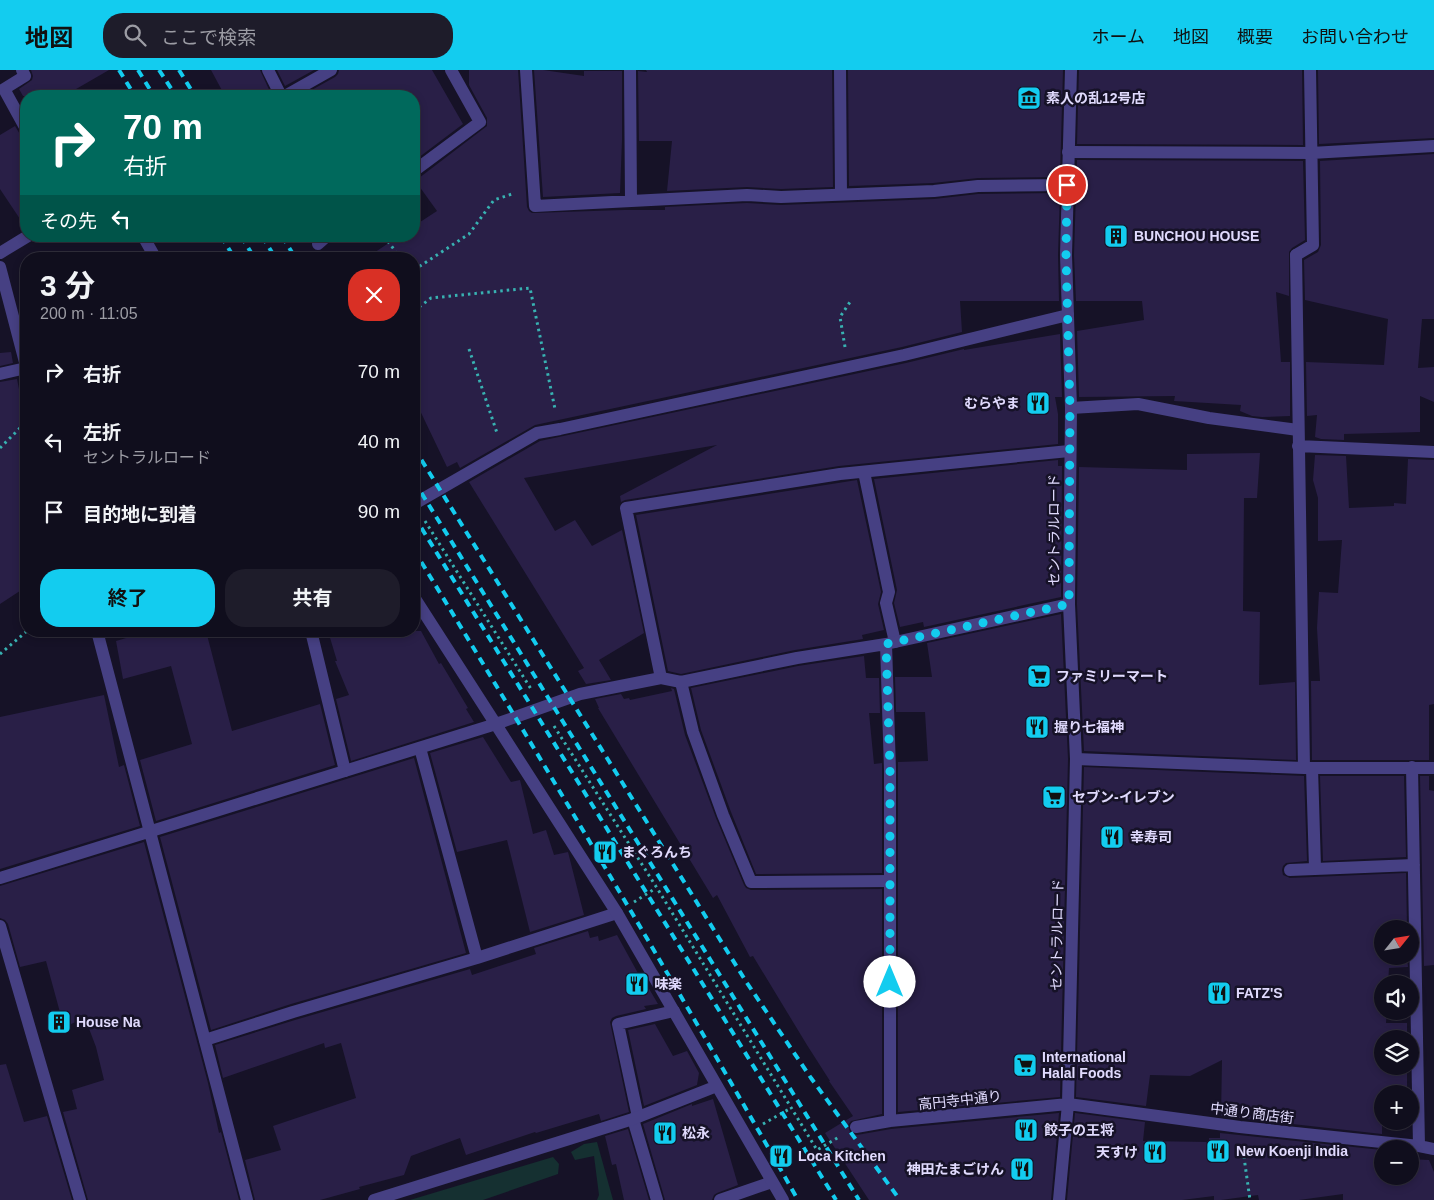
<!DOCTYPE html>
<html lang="ja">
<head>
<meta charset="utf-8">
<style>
	:root { --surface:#100e1d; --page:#1e1c2a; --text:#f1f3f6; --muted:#9c9ca4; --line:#302e3b; --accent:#13ccef }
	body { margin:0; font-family:Helvetica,"Noto Sans JP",sans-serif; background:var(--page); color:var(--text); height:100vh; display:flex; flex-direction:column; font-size:19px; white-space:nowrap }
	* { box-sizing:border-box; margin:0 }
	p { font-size:16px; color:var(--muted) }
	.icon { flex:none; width:28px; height:28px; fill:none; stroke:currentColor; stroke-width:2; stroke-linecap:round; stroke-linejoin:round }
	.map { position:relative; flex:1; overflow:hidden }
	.side { position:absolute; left:20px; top:182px; width:400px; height:385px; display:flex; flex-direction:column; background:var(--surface); border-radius:20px; box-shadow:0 2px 8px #0003,0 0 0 1px var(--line) }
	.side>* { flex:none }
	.guide { position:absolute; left:20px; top:20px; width:400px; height:152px; border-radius:20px; box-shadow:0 2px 8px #0003,0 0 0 1px var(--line); background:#00695c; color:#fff; overflow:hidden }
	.needle { width:32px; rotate:60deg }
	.fabs { position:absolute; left:1374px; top:850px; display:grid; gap:10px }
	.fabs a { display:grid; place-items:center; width:45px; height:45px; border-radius:50%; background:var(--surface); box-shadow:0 2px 8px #0003,0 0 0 1px var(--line); font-size:25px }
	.pin { position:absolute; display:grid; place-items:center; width:42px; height:42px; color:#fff; margin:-21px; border:2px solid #fff; border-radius:50%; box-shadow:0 1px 5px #0007 }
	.me { position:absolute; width:55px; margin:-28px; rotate:0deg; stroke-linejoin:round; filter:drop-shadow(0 0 4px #0008) }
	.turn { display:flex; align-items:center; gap:18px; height:105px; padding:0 20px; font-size:22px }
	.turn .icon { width:65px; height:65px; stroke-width:2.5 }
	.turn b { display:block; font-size:35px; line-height:42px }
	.then { display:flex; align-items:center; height:48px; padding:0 20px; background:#0003; gap:10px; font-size:19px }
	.round { display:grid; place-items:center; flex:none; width:52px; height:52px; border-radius:20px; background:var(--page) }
	.overview { display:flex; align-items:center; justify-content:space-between; height:85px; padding:0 20px }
	h1 { font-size:30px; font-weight:700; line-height:38px }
	.button { display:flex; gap:10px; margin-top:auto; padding:10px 20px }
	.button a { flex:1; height:58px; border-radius:20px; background:var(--accent); color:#111; font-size:20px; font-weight:700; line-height:58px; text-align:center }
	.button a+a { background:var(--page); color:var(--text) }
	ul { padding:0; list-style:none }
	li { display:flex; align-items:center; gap:15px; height:70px; padding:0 20px }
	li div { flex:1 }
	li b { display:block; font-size:19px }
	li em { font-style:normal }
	header { display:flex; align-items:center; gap:30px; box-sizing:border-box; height:70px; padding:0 25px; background:var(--accent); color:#111 }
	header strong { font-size:24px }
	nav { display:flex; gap:28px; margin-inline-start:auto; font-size:18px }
	.search { width:350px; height:45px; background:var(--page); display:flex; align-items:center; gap:12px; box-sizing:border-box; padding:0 18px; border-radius:20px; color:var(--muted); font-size:19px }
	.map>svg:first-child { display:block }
</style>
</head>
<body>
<header>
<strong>地図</strong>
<div class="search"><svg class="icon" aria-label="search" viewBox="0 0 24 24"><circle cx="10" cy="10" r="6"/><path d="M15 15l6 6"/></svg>ここで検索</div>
<nav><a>ホーム</a><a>地図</a><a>概要</a><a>お問い合わせ</a></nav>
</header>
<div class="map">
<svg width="1434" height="1130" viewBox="0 0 1434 1130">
	<rect width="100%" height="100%" fill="#161227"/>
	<path fill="#153031" d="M597 1072 613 1130H597L599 1125 594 1086 575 1090 571 1082 584 1074Z
		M553 1087 559 1094 558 1104 483 1130H410Z"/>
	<path fill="#291f47" d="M31 0H109L64 26H23L19 19 32 10 33 6Z
		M211 0H260L272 26H225Z
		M277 0H314L285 16Z
		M339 0H432L463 54 414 91V26H301L335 7 338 4Z
		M469 0H518L527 137 529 141 532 143 624 140H665V137L747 133 781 135 934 129 978 124 1060 123 1058 185 1059 231H960L962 262 902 277 535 355 460 398 457 392 447 397 414 328V189H365L399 166H414V156L437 141 414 109 419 108 487 56V48L469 15Z
		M534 0H543L584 6V1H622V70L620 123 543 127Z
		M646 0H832L833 117 781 119 747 117 667 121 672 71H639L638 1 647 2Z
		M848 0H1063L1060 107 978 108 933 113 849 116Z
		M1079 0H1302L1303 75 1077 74Z
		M1318 0H1434V68L1319 74Z
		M15 56 21 66 26 67V158L0 119V65Z
		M1434 84V249H1422L1418 298 1434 297V332L1420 326V362L1344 364V370L1321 369 1315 367 1317 345 1307 346 1306 292 1384 295 1388 249 1305 230 1304 190 1318 182 1321 175 1320 91Z
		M1077 90 1303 91 1305 170 1292 178 1289 182V226L1276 222 1281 292H1290V346L1262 347 1252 346 1240 341 1241 335 1174 331 1175 326 1079 327 1077 261 1144 250 1142 231H1076L1074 185Z
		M1060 264 1062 327H1055L1058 344V374L839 396 625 430 621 432 620 426 717 375 524 408 555 461 575 450 592 476 622 460 644 563 599 590 611 610 586 614 578 601 584 598 469 412 540 371 906 293 964 279V280Z
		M11 282 13 293 0 296V283Z
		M17 309 26 355V517L0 534V312Z
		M1260 383 1257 428H1244L1243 541 1260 542 1259 615 1295 612 1296 690 1084 681 1077 534 1079 397 1187 400V384Z
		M1315 385 1346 386 1349 438 1394 436V433L1406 434 1408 389 1434 390V634L1429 635V690H1312L1311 611H1320L1317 558 1319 522 1338 523 1342 470 1318 471V428L1313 410Z
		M1058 390V396H1062L1061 527 924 557 923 552 900 557 894 533 897 520 874 409Z
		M857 410 881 522 878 534 884 560 862 565 863 569 795 580 681 604 668 601 636 445Z
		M1061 544 1068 689 1060 1027 898 1042V692L928 691 925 642H896L895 607H932L927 573Z
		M150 561H206L232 661 320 634 335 695 156 751 140 690 192 674 171 596 123 609 116 571Z
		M328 561H421L439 594 441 593 468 638 466 639 474 652 351 691 336 629 349 625 335 591H337Z
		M864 586 866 608H879L880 643H869L874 694 882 693V803L756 804 731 742 701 660 691 618 798 596Z
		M671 618 674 619 685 665 716 748 744 815 746 818 751 820 882 819V1044L851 1051 848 1055 850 1062 853 1064 857 1065 891 1059 1059 1043 1051 1130H869L825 1063 853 1046 829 1011H830L807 975 753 886 750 887 717 825 713 828 598 638H599L595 629 621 624 624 629 629 628 630 630 672 621Z
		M104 625 119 697 124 695 140 756 0 799V647Z
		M483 667 511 712 520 710 533 764 546 760 554 785 568 782 584 845 530 862 507 770 457 782 430 683Z
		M414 688 466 883 291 934 211 960 160 767Z
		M1084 697 1304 706 1307 791 1286 793 1283 796 1282 800 1283 805 1290 808 1406 803 1407 859H1382V886H1407L1408 897 1389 898 1388 914H1382V941H1387L1386 953H1407V969H1382V996H1407V1024H1382V1064L1221 1046 1222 990 1190 1006 1150 1005 1146 1036 1076 1027Z
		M1320 706H1404L1406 787 1323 791Z
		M1420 706H1429V720L1434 721V895L1424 896Z
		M144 772 208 1013 219 1063 221 1062 239 1130H88L63 1042 77 1039 72 1020 104 1010 96 977 85 948 64 957 46 891 20 897 8 854 5 850 0 848V816Z
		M588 861 590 868 598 866 599 871 617 865 639 905H641L658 934 644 936 646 939 616 946 612 948 610 952 629 1042 601 1051 599 1044 536 1063 535 1062 466 1085 460 1068 411 1086 404 1105 359 1117 360 1119 320 1130H255L245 1090 281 1080 273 1056 356 1028 341 973 325 978 324 973 223 1008 215 975 295 950 470 899 472 905 536 884 534 878Z
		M655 954 673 986 687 981 699 1003 697 1015 644 1036 628 960Z
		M6 994 24 1052 47 1046 72 1130H0V995Z
		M713 1029 738 1115 717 1123 714 1125 712 1130H665L643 1054 692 1034V1036Z
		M1075 1043 1145 1052 1143 1071 1209 1072V1068H1220V1063L1382 1080V1106H1410V1089L1429 1090 1434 1102V1130H1343V1124L1299 1130H1259L1258 1125 1221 1130H1214V1126L1182 1130H1067Z
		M628 1059 649 1130H624L616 1094 612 1095 605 1066Z"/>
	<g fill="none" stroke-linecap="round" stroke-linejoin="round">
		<path stroke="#38b2b2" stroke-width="3" stroke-dasharray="2.5 4" stroke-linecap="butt" d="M384 166 401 189
			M414 200 469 164 494 130 512 124
			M414 241 431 228 530 218 555 339
			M845 277 840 247 850 232
			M469 279 497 363
			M0 378 26 352
			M425 451 531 619
			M0 584 27 561
			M554 656 657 818 817 1080 839 1067
			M634 832 656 818
			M763 1054 791 1038
			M1243 1080 1250 1130"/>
		<path stroke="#464083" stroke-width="12" d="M22 0 25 6 4 19 26 59
			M268 0 281 26
			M526 0 535 136 747 125 781 127 934 121 978 116 1067 115
			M630 0 631 131
			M840 0 841 124
			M1068 82 1311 83 1434 76
			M414 101 480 52 451 0
			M143 166 156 189
			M318 174 327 166
			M1296 185 1313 175 1310 0
			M0 304 26 298
			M1071 338 1138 334 1209 348 1298 360
			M864 402 889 522 886 533 895 572
			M414 434 537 363 560 359 904 285 1068 245
			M311 561 345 701
			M661 608 626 438 840 404 1069 381
			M681 612 693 662 723 745 751 812 890 811
			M420 678 477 888
			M205 970 293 942 477 888 617 843
			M638 1047 618 954 674 941
			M633 1049 657 1130
			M720 1130 772 1112"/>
		<path stroke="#464083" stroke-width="12" d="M285 26 331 0
			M0 183 28 166
			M1296 185 1304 698
			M0 197 26 296
			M1298 376 1434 382
			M414 527 617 843 783 1130
			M97 561 247 1130
			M886 574 890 700V1051
			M1076 689 1304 698H1434
			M1412 697 1419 1076
			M1312 698 1315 798
			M1290 800 1414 795
			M0 808 496 654 580 624 661 608 681 612 797 588 886 574 1069 534
			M0 856 80 1130
			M856 1057 890 1051 1068 1034 1240 1057 1419 1076 1434 1079
			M374 1130 633 1049 717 1016
			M1059 1130 1068 1034 1076 689 1069 534 1071 338 1066 185 1071 0"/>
		<path stroke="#13ccef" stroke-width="4" stroke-dasharray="8 6" stroke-linecap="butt" d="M119 0 135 26
			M138 0 154 26
			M159 0 176 26
			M179 0 195 26
			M221 166 235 189
			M241 166 255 189
			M262 166 276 189
			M282 166 296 189
			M414 378 747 913 811 1008 900 1130
			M414 411 859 1130
			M414 446 836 1130
			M414 480C545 695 674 911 798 1130"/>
	</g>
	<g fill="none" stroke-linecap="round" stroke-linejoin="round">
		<path stroke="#13ccef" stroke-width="9" stroke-dasharray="0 16.2" d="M890 912V700L886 574 1069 534 1070 338 1066 185 1067 115"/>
	</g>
	<defs>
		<g id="museum-square" transform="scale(1.25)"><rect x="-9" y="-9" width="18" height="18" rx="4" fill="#13ccef" stroke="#161227"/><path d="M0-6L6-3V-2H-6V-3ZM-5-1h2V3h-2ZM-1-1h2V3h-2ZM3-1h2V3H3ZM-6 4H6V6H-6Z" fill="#111"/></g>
		<g id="building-square" transform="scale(1.25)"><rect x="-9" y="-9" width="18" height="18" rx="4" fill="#13ccef" stroke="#161227"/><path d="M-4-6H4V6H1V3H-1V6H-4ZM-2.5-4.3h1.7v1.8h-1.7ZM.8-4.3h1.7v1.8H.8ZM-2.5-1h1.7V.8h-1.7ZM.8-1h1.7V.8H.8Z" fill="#111"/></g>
		<g id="restaurant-square" transform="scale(1.25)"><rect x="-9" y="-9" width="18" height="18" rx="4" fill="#13ccef" stroke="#161227"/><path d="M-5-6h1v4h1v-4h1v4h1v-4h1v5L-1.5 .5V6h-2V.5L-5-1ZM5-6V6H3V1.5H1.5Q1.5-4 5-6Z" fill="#111"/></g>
		<g id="supermarket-square" transform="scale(1.25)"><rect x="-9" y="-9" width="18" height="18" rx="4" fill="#13ccef" stroke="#161227"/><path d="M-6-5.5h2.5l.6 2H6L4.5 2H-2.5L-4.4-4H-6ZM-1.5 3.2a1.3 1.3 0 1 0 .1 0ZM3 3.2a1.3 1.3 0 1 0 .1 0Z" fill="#111"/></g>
	</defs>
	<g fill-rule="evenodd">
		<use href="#museum-square" x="1029" y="28"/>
		<use href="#building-square" x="1116" y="166"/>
		<use href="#restaurant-square" x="1038" y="333"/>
		<use href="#supermarket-square" x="1039" y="606"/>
		<use href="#restaurant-square" x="1037" y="657"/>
		<use href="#supermarket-square" x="1054" y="727"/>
		<use href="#restaurant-square" x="1112" y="767"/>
		<use href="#restaurant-square" x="605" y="782"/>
		<use href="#restaurant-square" x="637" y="914"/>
		<use href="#restaurant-square" x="1219" y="923"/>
		<use href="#building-square" x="59" y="952"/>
		<use href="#supermarket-square" x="1025" y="995"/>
		<use href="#restaurant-square" x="1026" y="1060"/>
		<use href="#restaurant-square" x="665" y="1063"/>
		<use href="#restaurant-square" x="1218" y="1081"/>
		<use href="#restaurant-square" x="1155" y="1082"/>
		<use href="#restaurant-square" x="781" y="1086"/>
		<use href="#restaurant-square" x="1022" y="1099"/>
	</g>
	<g text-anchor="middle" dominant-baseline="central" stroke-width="5" stroke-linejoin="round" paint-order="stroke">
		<g font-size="14" font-weight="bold" fill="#e0dafd" stroke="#161227" text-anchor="start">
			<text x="1046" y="28">素人の乱12号店</text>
			<text x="1134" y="166">BUNCHOU HOUSE</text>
			<text x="1020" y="333" text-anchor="end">むらやま</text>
			<text x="1056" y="606">ファミリーマート</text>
			<text x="1054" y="657">握り七福神</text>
			<text x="1072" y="727">セブン-イレブン</text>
			<text x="1130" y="767">幸寿司</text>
			<text x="622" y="782">まぐろんち</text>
			<text x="654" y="914">味楽</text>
			<text x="1236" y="923">FATZ'S</text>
			<text x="76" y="952">House Na</text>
			<text x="1042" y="987">International<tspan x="1042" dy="16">Halal Foods</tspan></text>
			<text x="1044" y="1060">餃子の王将</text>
			<text x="682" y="1063">松永</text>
			<text x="1236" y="1081">New Koenji India</text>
			<text x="1138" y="1082" text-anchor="end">天すけ</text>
			<text x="798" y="1086">Loca Kitchen</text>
			<text x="1004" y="1099" text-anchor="end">神田たまごけん</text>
		</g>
		<g font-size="14" fill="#e0dafd" stroke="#161227">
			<text transform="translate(1054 460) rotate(-90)">セントラルロード</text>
			<text transform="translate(1057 865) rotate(-89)">セントラルロード</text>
			<text transform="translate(960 1030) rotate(-6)">高円寺中通り</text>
			<text transform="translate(1252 1043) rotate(7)">中通り商店街</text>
		</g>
	</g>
</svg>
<div class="fabs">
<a><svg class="needle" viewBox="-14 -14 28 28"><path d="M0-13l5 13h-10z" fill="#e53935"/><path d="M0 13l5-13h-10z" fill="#9c9ca4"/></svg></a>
<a><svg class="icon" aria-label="sound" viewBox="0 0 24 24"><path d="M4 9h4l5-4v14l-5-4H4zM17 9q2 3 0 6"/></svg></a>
<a><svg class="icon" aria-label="layers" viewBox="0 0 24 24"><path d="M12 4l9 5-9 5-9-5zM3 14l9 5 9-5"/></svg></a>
<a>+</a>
<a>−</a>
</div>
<div class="pin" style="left:1067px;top:115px;background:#d93025"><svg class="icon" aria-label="arrive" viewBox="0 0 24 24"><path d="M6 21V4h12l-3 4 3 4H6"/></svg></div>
<svg class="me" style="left:890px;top:912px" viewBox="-20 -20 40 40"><circle r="19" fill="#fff"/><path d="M0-13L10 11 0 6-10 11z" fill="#13ccef"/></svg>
<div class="guide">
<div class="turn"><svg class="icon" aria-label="right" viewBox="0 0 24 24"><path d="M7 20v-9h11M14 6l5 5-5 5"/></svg><div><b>70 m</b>右折</div></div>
<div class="then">その先<svg class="icon" aria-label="left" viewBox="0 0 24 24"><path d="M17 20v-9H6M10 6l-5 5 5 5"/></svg></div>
</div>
<section class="side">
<div class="overview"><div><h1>3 分</h1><p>200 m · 11:05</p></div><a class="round" style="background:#d93025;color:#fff"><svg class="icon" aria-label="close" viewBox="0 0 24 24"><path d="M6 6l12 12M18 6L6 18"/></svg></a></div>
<ul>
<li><svg class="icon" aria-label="right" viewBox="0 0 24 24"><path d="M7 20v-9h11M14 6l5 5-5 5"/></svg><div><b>右折</b></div><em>70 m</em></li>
<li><svg class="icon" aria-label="left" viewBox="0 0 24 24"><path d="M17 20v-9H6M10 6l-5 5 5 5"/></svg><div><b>左折</b><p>セントラルロード</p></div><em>40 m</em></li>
<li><svg class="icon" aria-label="arrive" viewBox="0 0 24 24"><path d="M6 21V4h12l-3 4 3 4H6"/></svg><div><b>目的地に到着</b></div><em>90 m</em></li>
</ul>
<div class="button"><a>終了</a><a>共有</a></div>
</section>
</div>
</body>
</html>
